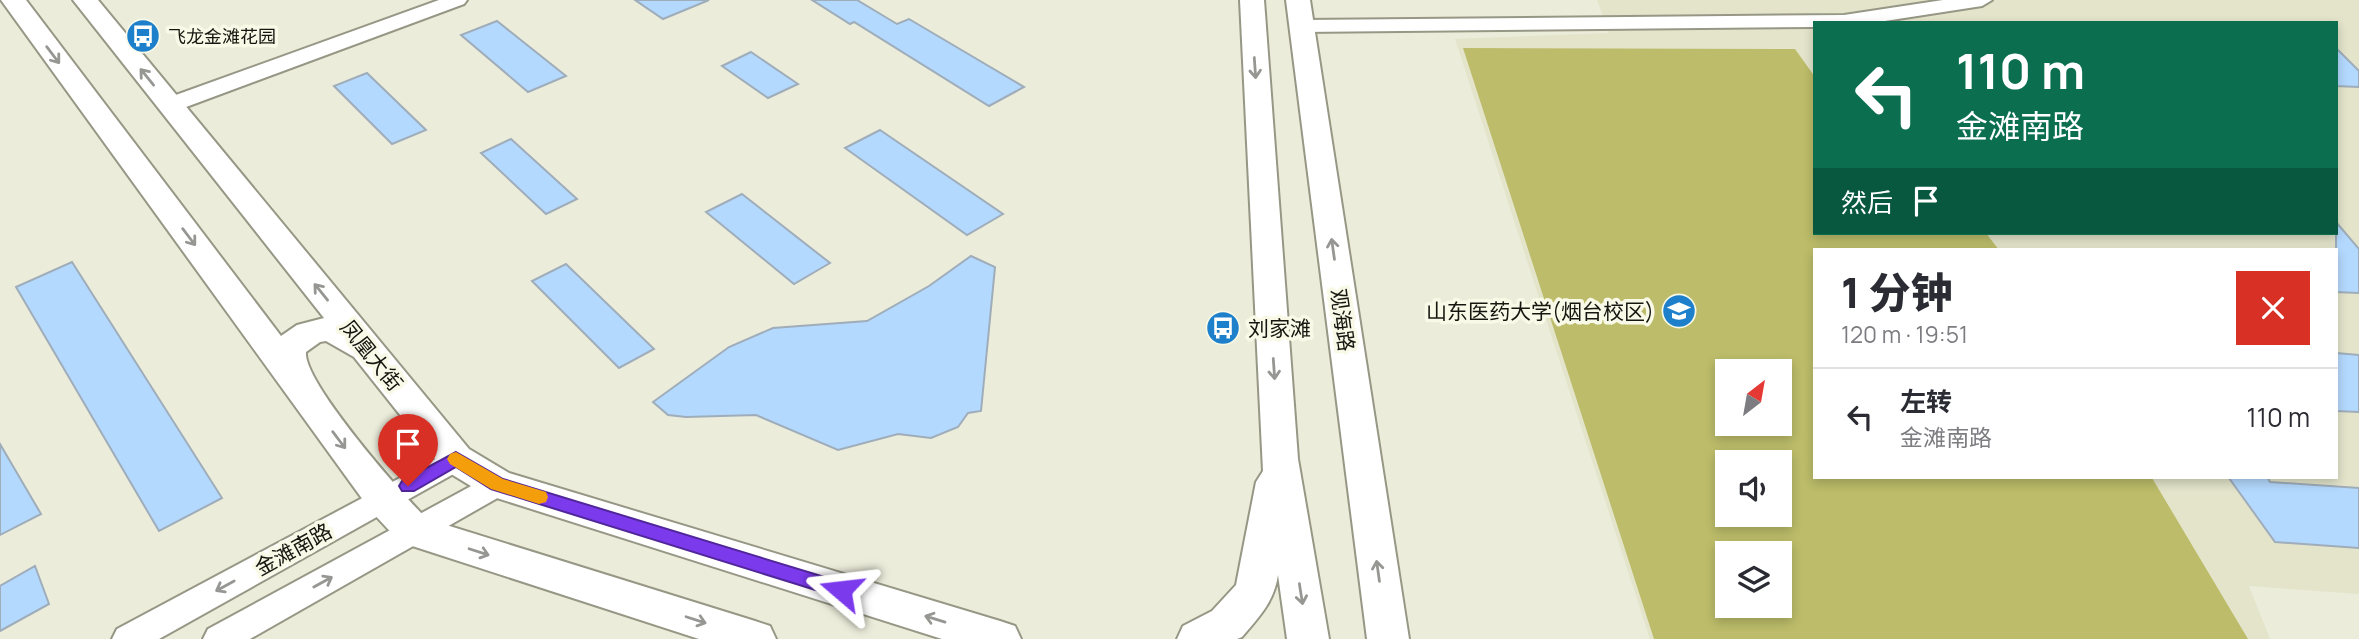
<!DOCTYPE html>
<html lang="zh">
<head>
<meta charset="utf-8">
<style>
	:root { --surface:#fff; --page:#f7f7f7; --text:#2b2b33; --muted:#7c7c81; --line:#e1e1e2 }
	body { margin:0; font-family:Manrope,"Noto Sans SC",sans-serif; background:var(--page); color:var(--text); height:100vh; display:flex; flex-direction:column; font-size:26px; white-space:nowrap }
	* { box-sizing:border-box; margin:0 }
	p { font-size:23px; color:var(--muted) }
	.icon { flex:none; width:38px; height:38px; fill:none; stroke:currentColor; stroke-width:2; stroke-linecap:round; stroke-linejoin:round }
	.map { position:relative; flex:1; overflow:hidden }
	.panel { position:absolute; left:1813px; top:248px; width:525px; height:231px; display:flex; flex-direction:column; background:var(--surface); border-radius:0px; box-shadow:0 4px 10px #0003 }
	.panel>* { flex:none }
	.guide { position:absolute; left:1813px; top:21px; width:525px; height:214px; border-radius:0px; box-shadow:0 4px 10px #0003; background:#0b6e4f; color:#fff; overflow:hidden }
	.needle { width:46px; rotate:31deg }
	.buttons { position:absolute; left:1715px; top:359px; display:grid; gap:14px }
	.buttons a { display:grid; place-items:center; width:77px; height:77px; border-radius:0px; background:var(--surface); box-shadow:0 4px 10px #0003; font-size:35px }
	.pin { position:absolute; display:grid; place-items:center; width:60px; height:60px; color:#fff; margin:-72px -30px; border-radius:50% 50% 50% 0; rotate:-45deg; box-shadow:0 0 7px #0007 }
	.pin .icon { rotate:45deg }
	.me { position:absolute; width:77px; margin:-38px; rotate:287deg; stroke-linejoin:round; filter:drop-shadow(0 0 5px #0008) }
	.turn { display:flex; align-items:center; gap:24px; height:147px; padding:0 28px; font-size:32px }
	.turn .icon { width:91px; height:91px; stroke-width:2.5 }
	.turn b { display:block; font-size:49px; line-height:60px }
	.then { display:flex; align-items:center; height:66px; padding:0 28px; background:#0003; gap:14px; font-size:26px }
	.round { display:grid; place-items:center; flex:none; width:74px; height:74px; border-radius:0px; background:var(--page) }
	.overview { display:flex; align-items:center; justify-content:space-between; height:119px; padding:0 28px }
	h1 { font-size:42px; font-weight:800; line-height:52px }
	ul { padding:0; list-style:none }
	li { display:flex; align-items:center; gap:21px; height:98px; padding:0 28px; border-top:2px solid var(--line) }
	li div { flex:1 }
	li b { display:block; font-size:26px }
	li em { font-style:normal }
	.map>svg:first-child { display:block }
</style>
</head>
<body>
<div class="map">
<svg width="2359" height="639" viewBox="0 0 2359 639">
	<rect width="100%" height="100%" fill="#ebecda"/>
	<path fill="#e3e4ca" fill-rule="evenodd" d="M1597 0H2359V594L2249 586 2270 639H1650L1455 39 1609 33ZM1815 23H2336V233H1815ZM1815 250H2336V478H1815ZM1727 371H1780V424H1727ZM1727 462H1780V514H1727ZM1727 553H1780V606H1727Z"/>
	<path fill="#bcbc6a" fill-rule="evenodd" d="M1463 48 1795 49 1815 77V233H1986L1999 250H1815V478H2152L2248 639H1654ZM1727 371H1780V424H1727ZM1727 462H1780V514H1727ZM1780 553V606H1727V553Z"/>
	<path fill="#b4d9fe" stroke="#9fadba" stroke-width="2" d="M635 0H709L663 19Z
		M812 0H857L897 24 909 19 1024 87 989 106 854 22 850 24Z
		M497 21 566 76 528 92 461 35Z
		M2336 48 2359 71V87L2336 86Z
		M751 52 798 84 768 98 722 66Z
		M367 73 426 130 392 144 334 86Z
		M880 130 1003 214 967 235 845 148Z
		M511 139 577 199 546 214 481 153Z
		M742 194 830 263 794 284 706 212Z
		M2336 222 2359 249V293L2336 292Z
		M971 256 995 267 981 411 968 413 958 427 931 438 898 434 838 450 756 415 686 417 668 415 653 402 729 347 773 328 867 321 929 286Z
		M72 262 222 498 159 531 16 287Z
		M566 264 654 349 619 368 532 281Z
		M2336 353 2359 355V412L2336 411Z
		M0 444 41 514 0 535Z
		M2229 478H2268L2270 482 2359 488V548L2275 542Z
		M35 566 49 604 0 631V586Z"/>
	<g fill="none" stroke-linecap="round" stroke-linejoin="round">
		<g stroke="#979786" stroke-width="4">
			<path id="minor" d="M439 0H467L464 4 178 110H162L159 105 162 100Z
				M1943 0H1992L1982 6 1872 23H1815V27L1302 32 1295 30 1292 26 1295 22 1302 20 1844 15Z
				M456 448 466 451 471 459 466 467 159 639H112L117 629Z
				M497 472 508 476 512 484 508 492 250 639H203L208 629Z"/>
		</g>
		<g stroke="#979786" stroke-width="4">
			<path id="major" d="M1 0H26L281 336 297 325 324 318 73 0H98L469 449 509 473 1000 621 1015 626 1021 639H942L484 494 443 469 354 357 326 341 320 342 306 352C303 382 402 494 427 519L755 621 770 626 776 639H699L400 542 371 511Z
				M1240 0H1264L1298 459 1329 639H1287L1278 575C1274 602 1259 617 1242 637L1237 639H1177L1183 626 1212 611 1236 585 1256 482 1263 471Z
				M1286 0H1310L1409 639H1367Z"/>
		</g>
		<use href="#minor" fill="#fff" fill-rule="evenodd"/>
		<use href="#major" fill="#fff" fill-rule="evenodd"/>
	</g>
	<defs><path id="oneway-shaft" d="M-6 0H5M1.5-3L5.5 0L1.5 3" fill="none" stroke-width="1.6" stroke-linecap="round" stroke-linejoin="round" transform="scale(1.75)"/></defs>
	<g stroke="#969693">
		<use href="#oneway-shaft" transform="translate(53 55) rotate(53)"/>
		<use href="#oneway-shaft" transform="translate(1255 68) rotate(86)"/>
		<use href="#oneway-shaft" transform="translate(147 77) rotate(-129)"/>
		<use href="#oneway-shaft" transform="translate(189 237) rotate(53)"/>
		<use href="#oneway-shaft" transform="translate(1333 249) rotate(-98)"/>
		<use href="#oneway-shaft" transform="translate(321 292) rotate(-129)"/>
		<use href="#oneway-shaft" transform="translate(1274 369) rotate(86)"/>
		<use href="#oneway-shaft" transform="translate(339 440) rotate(53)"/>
		<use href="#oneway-shaft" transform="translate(479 552) rotate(18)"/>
		<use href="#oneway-shaft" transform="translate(1378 571) rotate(-98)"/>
		<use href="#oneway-shaft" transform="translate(323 582) rotate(-29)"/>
		<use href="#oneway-shaft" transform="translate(225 586) rotate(151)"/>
		<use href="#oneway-shaft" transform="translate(1301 594) rotate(81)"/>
		<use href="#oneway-shaft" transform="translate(935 619) rotate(-163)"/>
		<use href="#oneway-shaft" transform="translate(696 620) rotate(18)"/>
	</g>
	<path fill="#7c3aed" stroke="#51269a" stroke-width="2" d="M456 452 503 479 841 582 848 584 851 590 848 596 841 598 491 489 456 467 414 491H402L399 486 402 481Z"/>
	<path fill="#f59e0b" d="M456 452 503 479 546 492 548 497 546 502 539 504 491 489 450 464 447 459 450 454Z"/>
	<defs>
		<g id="bus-disc" transform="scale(1.75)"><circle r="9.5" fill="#1e80cb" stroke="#f9f9e7"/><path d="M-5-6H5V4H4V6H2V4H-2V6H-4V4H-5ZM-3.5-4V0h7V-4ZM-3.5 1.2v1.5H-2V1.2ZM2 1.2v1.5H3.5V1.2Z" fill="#fff"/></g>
		<g id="university-disc" transform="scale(1.75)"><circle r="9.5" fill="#1e80cb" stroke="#f9f9e7"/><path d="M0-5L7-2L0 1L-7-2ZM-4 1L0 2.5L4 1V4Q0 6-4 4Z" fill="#fff"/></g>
	</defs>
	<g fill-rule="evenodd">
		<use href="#bus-disc" x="143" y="36"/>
		<use href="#university-disc" x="1679" y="311"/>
		<use href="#bus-disc" x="1223" y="328"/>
	</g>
	<g text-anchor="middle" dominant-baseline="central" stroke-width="7" stroke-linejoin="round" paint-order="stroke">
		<g font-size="18" fill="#15160f" stroke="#f9f9e7" text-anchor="start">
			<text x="168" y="36">飞龙金滩花园</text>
		</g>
		<g font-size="21" fill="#15160f" stroke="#f9f9e7" text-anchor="end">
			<text x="1654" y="311">山东医药大学(烟台校区)</text>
			<text x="1248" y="328" text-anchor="start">刘家滩</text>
		</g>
		<g font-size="21" fill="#15160f" stroke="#f9f9e7">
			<text transform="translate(1343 320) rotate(82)">观海路</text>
			<text transform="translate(372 355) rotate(51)">凤凰大街</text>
			<text transform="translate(293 549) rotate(-29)">金滩南路</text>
		</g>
	</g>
</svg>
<div class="buttons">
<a><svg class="needle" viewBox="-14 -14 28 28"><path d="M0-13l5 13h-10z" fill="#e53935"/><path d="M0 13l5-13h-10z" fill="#7c7c81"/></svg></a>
<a><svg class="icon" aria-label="sound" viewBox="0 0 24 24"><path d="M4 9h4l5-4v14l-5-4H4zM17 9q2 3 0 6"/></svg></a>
<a><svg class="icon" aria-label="layers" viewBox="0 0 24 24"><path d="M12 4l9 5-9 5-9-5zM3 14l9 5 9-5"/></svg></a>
</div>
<div class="pin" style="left:408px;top:486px;background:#d93025"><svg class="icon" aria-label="arrive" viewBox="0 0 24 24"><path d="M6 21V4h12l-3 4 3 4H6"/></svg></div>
<svg class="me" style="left:841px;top:590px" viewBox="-20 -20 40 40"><path d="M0-17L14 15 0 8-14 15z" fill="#7c3aed" stroke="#fff" stroke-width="4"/></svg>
<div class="guide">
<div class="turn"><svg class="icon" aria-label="left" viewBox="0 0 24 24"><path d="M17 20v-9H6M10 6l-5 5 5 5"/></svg><div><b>110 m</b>金滩南路</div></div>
<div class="then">然后<svg class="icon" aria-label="arrive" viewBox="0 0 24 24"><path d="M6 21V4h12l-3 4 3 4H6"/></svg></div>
</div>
<section class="panel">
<div class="overview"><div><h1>1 分钟</h1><p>120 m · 19:51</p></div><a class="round" style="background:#d93025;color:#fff"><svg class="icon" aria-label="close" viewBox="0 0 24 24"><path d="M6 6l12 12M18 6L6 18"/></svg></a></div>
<ul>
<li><svg class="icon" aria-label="left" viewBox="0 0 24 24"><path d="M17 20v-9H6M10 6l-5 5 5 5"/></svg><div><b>左转</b><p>金滩南路</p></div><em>110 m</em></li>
</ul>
</section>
</div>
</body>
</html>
